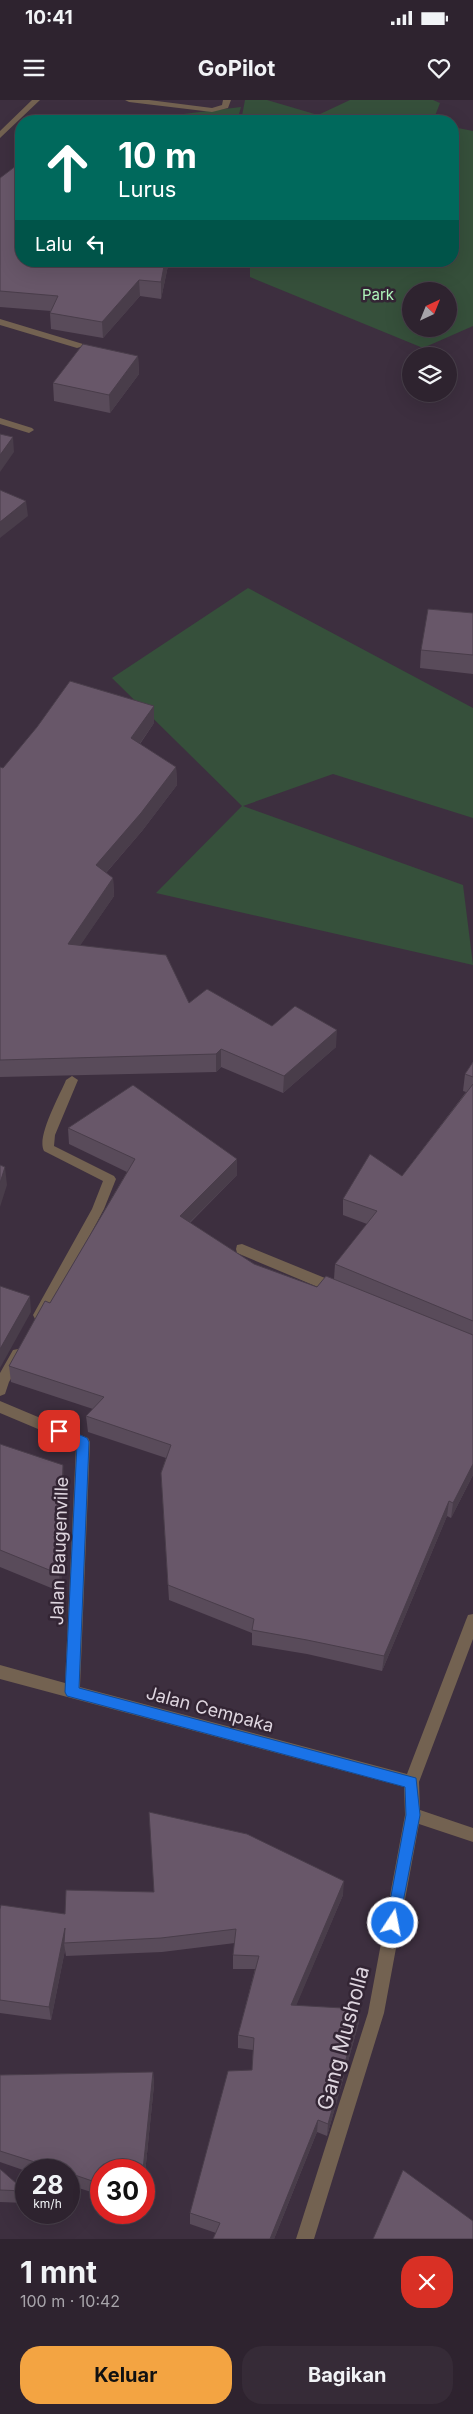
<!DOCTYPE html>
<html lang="id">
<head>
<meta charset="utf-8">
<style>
	:root { --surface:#2e232f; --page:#362b37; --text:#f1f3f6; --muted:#a7a4aa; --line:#49404b; --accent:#f3a442 }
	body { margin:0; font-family:Inter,sans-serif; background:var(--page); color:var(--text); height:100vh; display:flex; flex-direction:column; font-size:19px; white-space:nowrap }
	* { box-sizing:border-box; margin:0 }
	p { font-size:16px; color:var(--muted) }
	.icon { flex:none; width:28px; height:28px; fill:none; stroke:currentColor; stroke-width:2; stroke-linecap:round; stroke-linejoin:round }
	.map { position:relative; height:2139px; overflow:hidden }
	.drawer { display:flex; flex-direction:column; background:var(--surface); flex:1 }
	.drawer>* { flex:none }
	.guide { position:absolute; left:15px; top:15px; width:444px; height:152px; border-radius:20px; box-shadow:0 5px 20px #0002,0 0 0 1px var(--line); background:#00695c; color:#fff; overflow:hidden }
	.needle { width:32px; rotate:43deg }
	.controls { position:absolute; left:402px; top:182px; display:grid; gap:10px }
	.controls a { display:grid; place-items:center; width:55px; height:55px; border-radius:50%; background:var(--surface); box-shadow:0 5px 20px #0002,0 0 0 1px var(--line); font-size:25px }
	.speed { position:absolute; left:15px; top:2059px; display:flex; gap:10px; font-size:25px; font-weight:700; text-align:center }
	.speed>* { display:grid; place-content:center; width:65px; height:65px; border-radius:50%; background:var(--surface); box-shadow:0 5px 20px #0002,0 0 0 1px var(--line); line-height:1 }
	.speed small { font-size:12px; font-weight:400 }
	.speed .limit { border:8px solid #d22; background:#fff; color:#111 }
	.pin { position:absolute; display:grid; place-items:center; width:42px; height:42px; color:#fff; margin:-21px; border-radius:10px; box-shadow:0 2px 8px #0006 }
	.me { position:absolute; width:55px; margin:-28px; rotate:11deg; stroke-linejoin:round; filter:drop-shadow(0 0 4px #0008) }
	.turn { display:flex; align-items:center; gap:18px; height:105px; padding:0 20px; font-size:22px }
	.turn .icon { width:65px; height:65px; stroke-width:2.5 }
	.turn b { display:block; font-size:35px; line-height:42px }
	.then { display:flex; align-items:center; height:48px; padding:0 20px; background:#0003; gap:10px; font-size:19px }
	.round { display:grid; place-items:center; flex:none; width:52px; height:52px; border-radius:20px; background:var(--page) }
	.headline { display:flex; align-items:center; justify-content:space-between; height:85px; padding:0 20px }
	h1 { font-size:30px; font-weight:700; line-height:38px }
	.cta { display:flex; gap:10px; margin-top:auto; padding:10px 20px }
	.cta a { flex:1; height:58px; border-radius:20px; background:var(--accent); color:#111; font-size:20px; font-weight:700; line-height:58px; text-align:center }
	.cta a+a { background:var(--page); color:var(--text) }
	.status { display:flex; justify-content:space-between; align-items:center; height:35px; padding:0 25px; background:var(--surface); direction:ltr }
	.status svg { height:14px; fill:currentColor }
	header { display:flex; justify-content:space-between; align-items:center; height:65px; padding:0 20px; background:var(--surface); font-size:22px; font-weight:700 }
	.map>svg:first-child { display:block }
</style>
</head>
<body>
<div class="status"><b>10:41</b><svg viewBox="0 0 49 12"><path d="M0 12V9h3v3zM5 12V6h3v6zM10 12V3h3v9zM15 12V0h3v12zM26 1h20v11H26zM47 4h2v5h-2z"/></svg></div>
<header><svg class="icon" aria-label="menu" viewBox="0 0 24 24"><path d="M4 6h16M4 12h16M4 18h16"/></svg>GoPilot<svg class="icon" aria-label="heart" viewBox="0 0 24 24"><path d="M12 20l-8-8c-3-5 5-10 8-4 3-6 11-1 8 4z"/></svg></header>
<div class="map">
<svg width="473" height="2139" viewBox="0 0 473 2139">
	<rect width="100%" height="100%" fill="#3d2f3f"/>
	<path fill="#36503b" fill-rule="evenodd" d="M245 0H267L318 15 350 0H433L440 3 433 21H241Z
		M241 7 237 21H171L167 16Z
		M453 27 473 31V226L423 248 250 177V161H452ZM411 191H449V229H411Z
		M248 488 473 608V718L333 674 243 706 463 785 473 865 156 793 242 706 112 578Z"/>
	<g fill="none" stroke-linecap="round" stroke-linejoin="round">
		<path fill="#4883a1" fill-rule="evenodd" d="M164 14H170L177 21H167L162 16Z"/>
		<path fill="#736251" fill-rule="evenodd" d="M32 0H40L0 38V31Z
			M125 0H149L212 8 222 5 223 0H231L228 8 212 12 129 2Z
			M0 219 83 244 84 246 77 248 0 225Z
			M0 318 32 328 34 330 29 333 0 324Z
			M72 976 78 980 55 1035 54 1046 114 1076 116 1079 104 1109 45 1219H35L33 1215 92 1109 103 1081 44 1051C36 1037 60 995 66 980Z
			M242 1144 342 1185 344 1189 342 1193H332L237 1153 236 1149 237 1145Z
			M18 1249 23 1250 25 1254 9 1282 5 1294 0 1296V1273L13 1250Z
			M0 1301 88 1338 90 1342 80 1587 407 1674 466 1520 468 1515 473 1514V1539L419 1682 420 1710 473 1728V1742L419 1724 384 1913 314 2139H296L368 1913 405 1715 404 1687 0 1579V1565L65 1583 76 1345 0 1313Z"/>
	</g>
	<path fill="#594b5a" d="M0 78 21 161H169L161 199 140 196 103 238 51 229 50 213 51 211 0 207Z
		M138 256 139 274 110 313 54 301 53 283Z
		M473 513V574L420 568 421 550Z
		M154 623 140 644 176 667 177 685 142 731 106 773 113 778 114 796 80 845 189 903 272 926 336 947 283 993 221 967 216 972 0 977V667L3 668Z
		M473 962V1375L451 1418 447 1416 382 1571 307 1554 252 1545V1533L169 1500 161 1373 166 1358 88 1332 86 1316 93 1309 11 1282 9 1266 50 1203 127 1072 69 1044 68 1028 237 1075 190 1123 254 1164 317 1187 334 1179 335 1164 367 1124 343 1115V1099L402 1076 466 992 463 991 465 974Z
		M0 1344 64 1383 61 1492 0 1467Z
		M154 1792 343 1795 296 1905 359 1922 327 2036 317 2032 274 2139H213L216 2133 190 2124V2113L252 1970 253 1950 238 1948V1935L255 1869H233V1855L235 1843 162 1852 66 1856 65 1850 51 1920 0 1913V1809L65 1814Z
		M153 1972 154 1985 144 2083V2070H101V2095L69 2085V2070H26V2071L0 2062V1975Z
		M0 2069 25 2091 26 2103 0 2102Z"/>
	<path fill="#493d4a" d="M165 161H169L161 199V182Z
		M139 180 140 196 103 238 102 222Z
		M138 256 139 274 110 313 109 295Z
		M13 337 14 352 0 372V355Z
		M26 401 28 416 0 438V422Z
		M154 606V623L131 656V638Z
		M176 667 177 685 142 731 97 783 96 765Z
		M113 778 114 796 69 862 68 844Z
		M337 930 336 947 283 993 284 976Z
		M221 949V967L216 972V954Z
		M237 1059V1075L180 1132V1116Z
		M5 1067 7 1085 0 1107V1083Z
		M30 1196 31 1212 0 1268V1249Z
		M473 1364V1375L451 1418 453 1403Z
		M63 1365 64 1383 61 1492 59 1474Z
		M449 1401 447 1416 382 1571 384 1556Z
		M344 1781 343 1795 291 1918V1905Z
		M65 1828 64 1843 65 1850 51 1920 49 1907Z
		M360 1909 359 1922 327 2036 328 2024Z
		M153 1972 154 1985 144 2083V2070H143Z
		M318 2020 317 2032 274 2139H270Z"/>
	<path fill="#685769" stroke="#493d4a" d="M21 62V161H165L161 182 139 180 102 222 50 213 58 196 0 191V78Z
		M83 244 138 256 109 295 53 283Z
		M0 334 13 337 0 355Z
		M0 390 26 401 0 422Z
		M428 509 473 513V555L421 550Z
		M70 581 154 606 131 638 176 667 141 713 96 765 113 778 68 844 166 855 189 903 207 889 272 926 295 906 337 930 284 976 221 949 216 954 0 960V667L3 668 37 627Z
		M473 962V977L465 974Z
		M473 984V1221L335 1164 377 1111 343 1099 370 1054 402 1076Z
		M133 985 237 1059 180 1116 254 1164 317 1187 326 1176 473 1235V1364L453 1403 449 1401 384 1556 307 1540 252 1530 254 1519 168 1485 161 1373 171 1345 86 1316 104 1297 9 1266 45 1201 50 1203 135 1059 68 1028Z
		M0 1065 5 1067 0 1083Z
		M0 1186 30 1196 0 1249Z
		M0 1344 63 1365 59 1474 0 1450Z
		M149 1712 247 1734 344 1781 291 1905 360 1909 328 2024 318 2020 270 2139H213L220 2123 190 2113 228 1971 252 1970 254 1938 238 1935 259 1856 233 1855 236 1829 161 1838 64 1843 65 1828 49 1907 0 1900V1809L1 1805 65 1814 66 1790 154 1792Z
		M153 1972 143 2070H101V2084L69 2073V2070H60L0 2051V1975Z
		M0 2069 25 2091 0 2090Z
		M403 2070 473 2121V2139H373Z"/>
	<path fill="#1a73e8" stroke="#114b97" d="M59 1326 87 1338 89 1342 79 1588 416 1678 420 1715 398 1828 393 1830 388 1828 386 1823 406 1715 405 1687 67 1596 65 1592 77 1344 55 1335 53 1331Z"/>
	<g text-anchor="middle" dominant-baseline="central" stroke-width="5" stroke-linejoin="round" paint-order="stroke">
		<g font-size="15" fill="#b0f7bc" stroke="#332534">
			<text x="378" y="194">Park</text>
		</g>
		<g font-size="18" fill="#ded5df" stroke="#332534">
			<text transform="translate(59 1451) rotate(-88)">Jalan Baugenville</text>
			<text transform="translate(210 1609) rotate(15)">Jalan Cempaka</text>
		</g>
		<g font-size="21" fill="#ded5df" stroke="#332534">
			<text transform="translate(343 1938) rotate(-75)">Gang Musholla</text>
		</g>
	</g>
</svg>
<div class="controls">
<a><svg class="needle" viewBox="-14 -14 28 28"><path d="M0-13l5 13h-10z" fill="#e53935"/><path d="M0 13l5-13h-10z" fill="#a7a4aa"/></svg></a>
<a><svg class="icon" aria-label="layers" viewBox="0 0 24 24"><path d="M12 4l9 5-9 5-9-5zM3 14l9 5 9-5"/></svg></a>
</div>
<div class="speed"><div>28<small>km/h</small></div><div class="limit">30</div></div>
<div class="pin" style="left:59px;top:1331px;background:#d93025"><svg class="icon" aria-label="arrive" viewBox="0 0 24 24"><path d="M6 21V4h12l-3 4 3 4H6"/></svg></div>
<svg class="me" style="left:393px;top:1823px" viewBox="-20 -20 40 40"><circle r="17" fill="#1a73e8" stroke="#fff" stroke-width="3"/><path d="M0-11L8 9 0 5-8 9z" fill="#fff"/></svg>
<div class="guide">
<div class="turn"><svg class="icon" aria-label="ahead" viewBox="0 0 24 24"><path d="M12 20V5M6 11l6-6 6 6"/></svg><div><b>10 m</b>Lurus</div></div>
<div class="then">Lalu<svg class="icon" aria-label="left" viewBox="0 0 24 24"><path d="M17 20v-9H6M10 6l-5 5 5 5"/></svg></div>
</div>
</div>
<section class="drawer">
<div class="headline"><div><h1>1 mnt</h1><p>100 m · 10:42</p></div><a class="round" style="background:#d93025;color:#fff"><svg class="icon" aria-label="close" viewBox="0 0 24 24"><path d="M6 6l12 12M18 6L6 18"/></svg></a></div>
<div class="cta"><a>Keluar</a><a>Bagikan</a></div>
</section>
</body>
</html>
